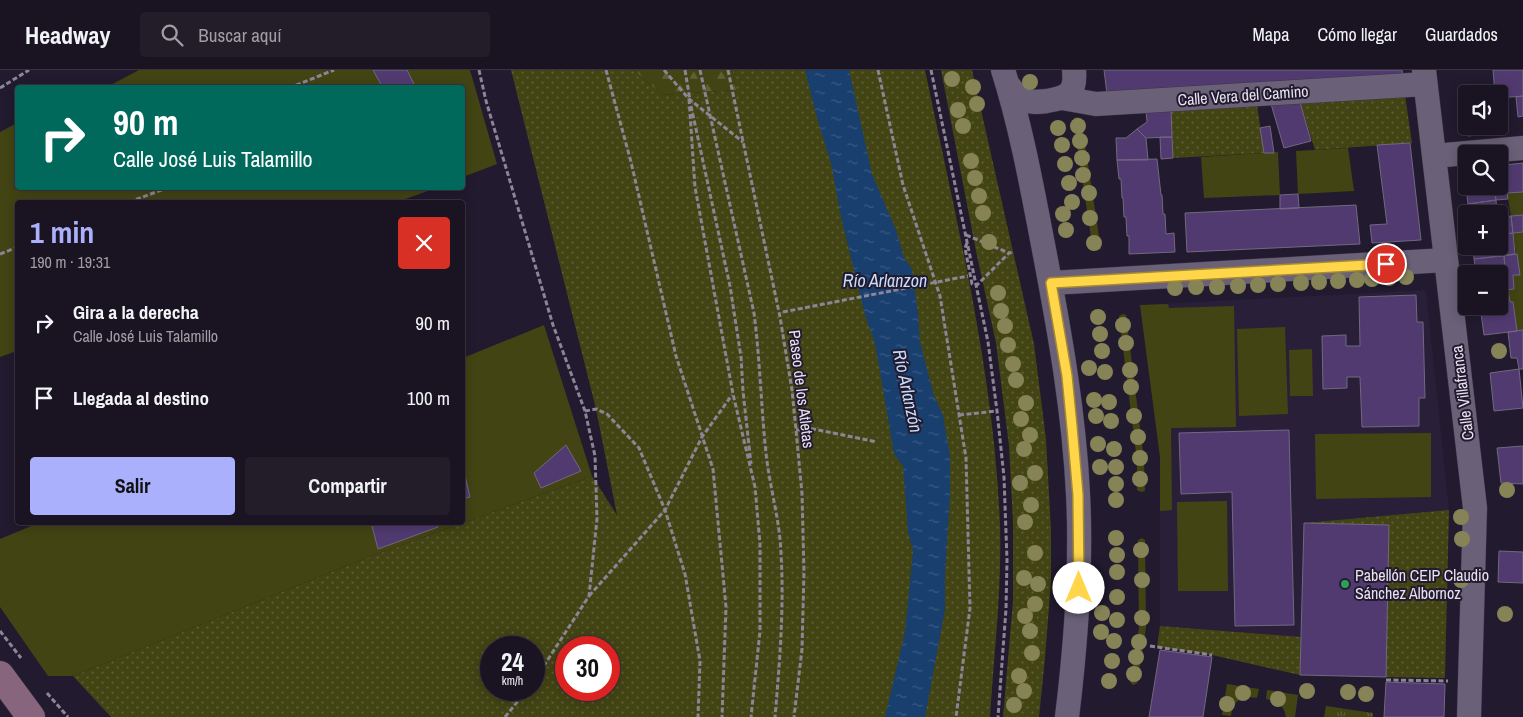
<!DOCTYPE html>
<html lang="es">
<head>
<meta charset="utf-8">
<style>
	:root { --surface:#1a1422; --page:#231d2a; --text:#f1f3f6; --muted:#9f9ea5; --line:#383340; --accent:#aab0fb }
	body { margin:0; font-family:"Archivo Narrow",sans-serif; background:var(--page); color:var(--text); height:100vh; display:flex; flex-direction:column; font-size:19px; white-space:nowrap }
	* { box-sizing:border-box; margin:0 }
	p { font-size:16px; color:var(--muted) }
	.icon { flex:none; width:28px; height:28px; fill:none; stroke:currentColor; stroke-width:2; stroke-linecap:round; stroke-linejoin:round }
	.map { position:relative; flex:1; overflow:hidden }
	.panel { position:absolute; left:15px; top:130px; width:450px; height:325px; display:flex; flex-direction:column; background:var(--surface); border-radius:5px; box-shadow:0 2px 12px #0003,0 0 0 1px var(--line) }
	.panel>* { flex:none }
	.top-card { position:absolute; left:15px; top:15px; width:450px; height:105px; border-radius:5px; box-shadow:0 2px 12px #0003,0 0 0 1px var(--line); background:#00695c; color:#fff; overflow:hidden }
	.buttons { position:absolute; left:1458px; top:15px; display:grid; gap:10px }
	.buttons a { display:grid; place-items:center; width:50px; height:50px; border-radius:5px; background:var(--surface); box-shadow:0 2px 12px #0003,0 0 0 1px var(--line); font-size:25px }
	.speed { position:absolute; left:480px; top:566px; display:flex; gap:10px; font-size:25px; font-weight:700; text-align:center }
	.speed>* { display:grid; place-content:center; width:65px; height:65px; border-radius:50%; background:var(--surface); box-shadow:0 2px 12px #0003,0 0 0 1px var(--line); line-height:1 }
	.speed small { font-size:12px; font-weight:400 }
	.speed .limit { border:8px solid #d22; background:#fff; color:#111 }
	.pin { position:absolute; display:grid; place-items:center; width:42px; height:42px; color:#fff; margin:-21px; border:2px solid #fff; border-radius:50%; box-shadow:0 1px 5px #0007 }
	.me { position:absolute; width:55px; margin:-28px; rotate:0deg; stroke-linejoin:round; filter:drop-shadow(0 0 4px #0008) }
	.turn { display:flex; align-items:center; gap:18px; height:105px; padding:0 15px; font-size:22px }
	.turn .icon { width:65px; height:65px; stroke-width:2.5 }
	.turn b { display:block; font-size:35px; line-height:42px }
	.round { display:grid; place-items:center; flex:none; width:52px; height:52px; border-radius:5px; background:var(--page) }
	.summary { display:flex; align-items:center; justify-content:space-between; height:85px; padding:0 15px }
	h1 { font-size:30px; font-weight:800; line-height:38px; color:var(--accent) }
	.primary-button { display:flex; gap:10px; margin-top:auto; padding:10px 15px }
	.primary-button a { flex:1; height:58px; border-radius:5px; background:var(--accent); color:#111; font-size:20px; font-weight:800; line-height:58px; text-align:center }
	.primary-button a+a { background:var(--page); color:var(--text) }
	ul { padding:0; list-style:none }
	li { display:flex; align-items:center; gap:15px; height:75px; padding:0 15px }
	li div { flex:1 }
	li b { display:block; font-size:19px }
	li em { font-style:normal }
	header { display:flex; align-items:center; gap:30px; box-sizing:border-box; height:70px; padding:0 25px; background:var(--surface); border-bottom:1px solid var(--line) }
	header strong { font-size:24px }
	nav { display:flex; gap:28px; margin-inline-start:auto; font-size:18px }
	.search { width:350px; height:45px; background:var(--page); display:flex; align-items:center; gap:12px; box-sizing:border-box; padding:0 18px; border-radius:5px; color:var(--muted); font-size:19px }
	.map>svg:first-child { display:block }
</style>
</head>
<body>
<header>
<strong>Headway</strong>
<div class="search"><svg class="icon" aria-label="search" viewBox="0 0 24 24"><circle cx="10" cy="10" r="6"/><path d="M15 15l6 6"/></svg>Buscar aquí</div>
<nav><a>Mapa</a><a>Cómo llegar</a><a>Guardados</a></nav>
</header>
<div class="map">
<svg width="1523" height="647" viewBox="0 0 1523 647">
	<defs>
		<pattern id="grass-dots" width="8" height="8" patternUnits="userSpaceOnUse" patternTransform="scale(1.25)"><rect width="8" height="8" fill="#434414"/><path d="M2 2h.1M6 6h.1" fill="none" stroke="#5e5f36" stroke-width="1.8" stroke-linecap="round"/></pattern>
		<pattern id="forest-firs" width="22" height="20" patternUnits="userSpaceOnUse" patternTransform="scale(1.25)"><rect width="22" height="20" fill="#434414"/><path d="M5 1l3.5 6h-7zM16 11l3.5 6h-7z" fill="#5e5f36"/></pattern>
		<pattern id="park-tufts" width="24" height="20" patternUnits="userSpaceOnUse" patternTransform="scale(1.25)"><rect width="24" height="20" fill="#434414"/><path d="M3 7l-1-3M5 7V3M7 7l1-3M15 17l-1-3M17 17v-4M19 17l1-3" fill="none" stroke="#5e5f36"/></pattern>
		<pattern id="water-ripples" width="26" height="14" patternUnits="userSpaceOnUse" patternTransform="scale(1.25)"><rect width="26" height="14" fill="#193f6e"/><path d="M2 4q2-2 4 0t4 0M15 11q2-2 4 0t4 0" fill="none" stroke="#3a5a83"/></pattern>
	</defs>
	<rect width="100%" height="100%" fill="#221a2e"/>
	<path fill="#2a1f39" d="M1426 220 1449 440 1304 453 1301 567 1160 556V387L1140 235Z"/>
	<path fill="url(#grass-dots)" fill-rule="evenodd" d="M511 0H634L662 25 736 20 732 0H925C956 150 994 301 1000 455 1002 519 994 583 990 647H111L73 606 366 488 592 406 617 445 596 339ZM491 578H534V620H491ZM566 578H609V620H566Z
		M941 0H972L1034 274 1046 369 1051 460V511L1045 588 1039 647H1003L1013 531V452L1009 376 996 273 976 181Z
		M1405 25 1412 73 1315 80 1300 32Z
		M1257 35 1264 83 1173 88 1171 40Z
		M1449 440 1445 608 1386 607 1389 455 1304 453Z
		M1160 556 1301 567 1300 605 1212 585 1157 577Z"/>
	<path fill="url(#forest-firs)" d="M634 0H732L736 20 662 25Z"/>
	<path fill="url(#park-tufts)" d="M1326 636 1373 643V647H1324Z"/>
	<path fill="#434414" d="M139 0H470L497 94 463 107 462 18H105Z
		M1076 47 1081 48 1101 179 1098 180H1093L1073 49Z
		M17 53 18 118H436L397 132H18L17 281 0 287V62Z
		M1348 78 1354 121 1298 124 1296 81Z
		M1278 82 1280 125 1204 128 1201 87Z
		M1523 122V145L1511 146 1507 123Z
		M1523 162V260L1517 261 1513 232H1510L1508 220 1514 219 1513 205H1519L1513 163Z
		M1168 234 1169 238 1234 236 1236 357 1171 358 1172 440 1160 441V387L1140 235Z
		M1123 244 1126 245 1144 390 1145 421 1141 422 1137 420V391L1119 246Z
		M544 255 592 406 366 488 73 606H48L0 537V469L41 452H462L463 288Z
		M1285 257 1288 344 1239 346 1237 259Z
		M1312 279 1313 326H1290L1289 280Z
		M1431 363V427L1316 429 1315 364Z
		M1227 431 1228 521H1178L1177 432Z
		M1142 468 1145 470 1146 558 1137 613 1133 615 1130 612 1139 558 1138 470Z
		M1227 614 1259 619 1257 628C1241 626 1233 630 1231 646L1222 645Z
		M1267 620 1298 625 1295 647H1286C1284 635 1277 631 1266 629Z"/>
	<path fill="url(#water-ripples)" d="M805 0H849L872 104 896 160 904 188 912 199 918 243 920 272 934 326 943 345 950 386V425L945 507V540L925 647H885L905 562 913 481 908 462 903 396 894 384 875 273 865 245 841 147 831 93 817 48Z"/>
	<path fill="#513a70" stroke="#716880" d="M373 0H407L416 18H383Z
		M1104 0H1402L1403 6 1107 24Z
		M1493 0H1523V26L1499 28V24H1495Z
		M1523 26V46L1518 47 1516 27Z
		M1499 28H1502L1505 62 1468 66 1467 56H1499Z
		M1300 32 1311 71 1284 78 1271 34Z
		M1171 40 1172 67 1146 68 1137 59 1147 52 1146 41Z
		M1270 56 1274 83H1264L1260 58Z
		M1137 59 1146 68 1148 90H1117L1116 68H1126Z
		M1160 67H1172L1173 88 1161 89Z
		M1410 73 1421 170 1372 173 1370 155 1387 154 1377 75Z
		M1157 89 1161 125H1162L1163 144H1165L1166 164 1174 163 1175 182 1129 184V166H1127L1126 147H1124L1123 128H1122L1121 109H1119L1117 90Z
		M1523 93V122L1507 123 1504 95Z
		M1504 95 1505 107 1499 108V96Z
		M1464 100H1466V116H1494L1496 130 1468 134Z
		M1505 107 1508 129 1496 130 1494 116H1499V108Z
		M1298 124 1299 138 1280 139V125Z
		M1496 130 1497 144H1469L1468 134Z
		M1356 135 1360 174 1187 182 1185 143Z
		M1523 145V162L1513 163 1511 146Z
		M1511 146 1513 163 1499 165V147Z
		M1513 163 1515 184 1474 189 1473 176H1499V165Z
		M1517 184 1520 205H1513L1514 219 1507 220 1504 186Z
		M1504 186 1507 220 1499 221V204H1476L1474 189Z
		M1508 220 1510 232H1513L1517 261 1484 265 1480 236H1499V221Z
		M1416 225 1417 252H1423L1425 328H1419V356L1362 357 1360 307H1347V318L1323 319 1322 266 1346 265V276H1360L1359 227Z
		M1523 260V299H1519L1517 288H1511L1508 262Z
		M1519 299 1523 338 1494 341 1490 303Z
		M1289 360 1294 555 1235 556 1232 422 1181 424 1179 363Z
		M566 375 581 401 541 418 534 403Z
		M1523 376V414L1501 413 1497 378Z
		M462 393 470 427 462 429Z
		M371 452H435L438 457 378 479Z
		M1304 453 1389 455 1386 607 1300 605Z
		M1499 481 1523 482V513L1498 512Z
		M1160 580 1212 587 1203 647H1149Z
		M1386 612 1445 614 1444 647H1384Z"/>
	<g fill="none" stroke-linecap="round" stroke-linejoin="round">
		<g stroke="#3c3645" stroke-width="25">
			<path id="street" d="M1003 0C1022 60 1033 123 1045 185 1060 264 1074 343 1078 424 1082 499 1076 573 1067 647
				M1424 0 1475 438 1469 647
				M1009 16C1013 21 1017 27 1023 30 1031 33 1039 32 1047 31 1069 27 1076 23 1074 0
				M1062 28 1096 34 1425 14
				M1434 86 1523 78
				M1051 213 1446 190"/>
		</g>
		<g stroke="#3c3645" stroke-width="29">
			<path id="secondary" d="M0 605 31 647"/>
		</g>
		<path stroke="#8c8596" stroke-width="3" stroke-dasharray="5 2.5" stroke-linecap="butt" d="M479 0 486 31 553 255 585 341 595 386 597 449 589 526 534 611
			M606 0 631 92 676 286 713 399 726 537 722 647
			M664 0 689 29 743 72
			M685 0 690 30
			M700 0 754 243C760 290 761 336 766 383 769 412 777 440 780 469 785 529 780 588 775 647
			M728 0 780 247 792 320 796 360 802 424 804 502 802 579 794 647
			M878 0 903 115 940 226 966 388 970 538 956 647
			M931 0 988 272 997 341 1004 407 1007 490 1006 539 998 647
			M0 18 29 0
			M289 18 334 0
			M689 29 695 117 733 324 755 417 760 474V561L751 647
			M691 36 730 216 741 287 743 321 751 394
			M129 132 167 118
			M966 165 1009 183
			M967 173 965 178 972 214 977 215 1009 183 1014 182
			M0 184 18 177
			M585 341 596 339 607 344 639 378 665 440 685 504 700 591 698 647
			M959 345 997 341
			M796 360 813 359 877 372
			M589 526 665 440 702 367 732 325
			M0 561 21 588
			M1150 576 1212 585
			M1386 610 1448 611
			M47 623 68 647
			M505 647 527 620"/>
		<use href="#street" stroke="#6a6078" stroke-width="24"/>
		<use href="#secondary" stroke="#87657d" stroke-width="28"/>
		<path stroke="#8c8596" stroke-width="3" stroke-dasharray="5 2.5" stroke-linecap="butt" d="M783 242 968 206"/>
	</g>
	<g fill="#868457">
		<circle cx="952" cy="9" r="8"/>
		<circle cx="1030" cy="12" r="8"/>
		<circle cx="973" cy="17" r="8"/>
		<circle cx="977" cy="34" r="8"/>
		<circle cx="958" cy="40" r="8"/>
		<circle cx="963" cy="56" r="8"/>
		<circle cx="1078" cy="56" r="8"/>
		<circle cx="1058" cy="58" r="8"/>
		<circle cx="1080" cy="71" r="8"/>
		<circle cx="1062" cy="75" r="8"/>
		<circle cx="1082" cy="88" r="8"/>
		<circle cx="971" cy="91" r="8"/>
		<circle cx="1065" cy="94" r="8"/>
		<circle cx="1083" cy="105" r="8"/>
		<circle cx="975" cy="108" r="8"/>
		<circle cx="1069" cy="113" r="8"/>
		<circle cx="1089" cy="123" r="8"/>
		<circle cx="979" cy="126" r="8"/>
		<circle cx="1072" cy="132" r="8"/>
		<circle cx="983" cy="143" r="8"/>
		<circle cx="1063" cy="144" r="8"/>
		<circle cx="1090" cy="148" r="8"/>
		<circle cx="1066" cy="160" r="8"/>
		<circle cx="989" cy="172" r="8"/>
		<circle cx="1094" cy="173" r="8"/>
		<circle cx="1406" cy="207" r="8"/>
		<circle cx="1389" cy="208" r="8"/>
		<circle cx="1372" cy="209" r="8"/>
		<circle cx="1357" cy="210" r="8"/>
		<circle cx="1338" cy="211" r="8"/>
		<circle cx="1319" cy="212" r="8"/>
		<circle cx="1301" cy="213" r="8"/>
		<circle cx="1278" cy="214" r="8"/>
		<circle cx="1258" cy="215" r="8"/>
		<circle cx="1238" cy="216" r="8"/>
		<circle cx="1196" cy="217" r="8"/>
		<circle cx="1217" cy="217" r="8"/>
		<circle cx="1175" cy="218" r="8"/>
		<circle cx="998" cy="223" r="8"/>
		<circle cx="1001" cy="241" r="8"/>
		<circle cx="1098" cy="247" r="8"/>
		<circle cx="1123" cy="255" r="8"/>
		<circle cx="1005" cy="256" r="8"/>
		<circle cx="1100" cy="264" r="8"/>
		<circle cx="1126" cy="273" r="8"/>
		<circle cx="1008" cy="275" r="8"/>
		<circle cx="1102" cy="281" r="8"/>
		<circle cx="1499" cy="281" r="8"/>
		<circle cx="1013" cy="294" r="8"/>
		<circle cx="1089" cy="298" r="8"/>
		<circle cx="1130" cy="300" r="8"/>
		<circle cx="1105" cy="302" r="8"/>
		<circle cx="1016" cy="310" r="8"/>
		<circle cx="1131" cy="317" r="8"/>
		<circle cx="1094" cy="330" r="8"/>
		<circle cx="1109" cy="332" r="8"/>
		<circle cx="1026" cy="333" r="8"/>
		<circle cx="1096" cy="346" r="8"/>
		<circle cx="1134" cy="346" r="8"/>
		<circle cx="1021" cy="349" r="8"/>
		<circle cx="1111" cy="351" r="8"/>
		<circle cx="1030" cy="365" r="8"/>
		<circle cx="1138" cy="367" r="8"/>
		<circle cx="1098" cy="374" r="8"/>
		<circle cx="1024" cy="379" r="8"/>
		<circle cx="1114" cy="379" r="8"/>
		<circle cx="1140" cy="388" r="8"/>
		<circle cx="1100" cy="397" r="8"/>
		<circle cx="1116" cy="397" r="8"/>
		<circle cx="1035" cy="403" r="8"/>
		<circle cx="1140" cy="409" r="8"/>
		<circle cx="1020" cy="413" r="8"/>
		<circle cx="1116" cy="414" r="8"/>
		<circle cx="1507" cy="420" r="8"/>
		<circle cx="1116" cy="430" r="8"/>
		<circle cx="1031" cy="435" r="8"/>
		<circle cx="1461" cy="447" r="8"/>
		<circle cx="1025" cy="452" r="8"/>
		<circle cx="1116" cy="468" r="8"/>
		<circle cx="1462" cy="469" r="8"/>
		<circle cx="1141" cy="480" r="8"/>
		<circle cx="1035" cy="483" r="8"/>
		<circle cx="1117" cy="485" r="8"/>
		<circle cx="1117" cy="502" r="8"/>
		<circle cx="1024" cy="508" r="8"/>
		<circle cx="1142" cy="510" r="8"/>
		<circle cx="1461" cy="510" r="8"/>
		<circle cx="1038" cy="514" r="8"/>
		<circle cx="1117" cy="527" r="8"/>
		<circle cx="1035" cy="534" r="8"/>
		<circle cx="1102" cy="543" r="8"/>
		<circle cx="1505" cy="544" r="8"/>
		<circle cx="1025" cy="546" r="8"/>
		<circle cx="1142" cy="548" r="8"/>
		<circle cx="1117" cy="550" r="8"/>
		<circle cx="1030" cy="561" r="8"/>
		<circle cx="1101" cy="562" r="8"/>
		<circle cx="1114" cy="571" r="8"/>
		<circle cx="1139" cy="572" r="8"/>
		<circle cx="1032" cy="583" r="8"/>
		<circle cx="1136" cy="587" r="8"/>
		<circle cx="1112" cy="591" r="8"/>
		<circle cx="1134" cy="604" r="8"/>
		<circle cx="1019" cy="606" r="8"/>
		<circle cx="1109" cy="611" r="8"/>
		<circle cx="1024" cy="621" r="8"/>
		<circle cx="1307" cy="621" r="8"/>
		<circle cx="1348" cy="622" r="8"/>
		<circle cx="1243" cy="623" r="8"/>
		<circle cx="1366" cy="624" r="8"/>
		<circle cx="1278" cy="629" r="8"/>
		<circle cx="1227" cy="634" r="8"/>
		<circle cx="1014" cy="635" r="8"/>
	</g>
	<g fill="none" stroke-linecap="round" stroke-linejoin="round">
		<g stroke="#a68a30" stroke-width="12">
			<path id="route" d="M1079 518 1078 425 1072 357 1067 306 1051 213 1386 194"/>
		</g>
		<use href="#route" stroke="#ffd54a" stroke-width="9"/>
	</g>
	<circle fill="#2e9e5b" stroke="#221a2e" stroke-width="2" cx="1345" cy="514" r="5"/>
	<g text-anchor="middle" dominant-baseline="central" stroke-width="4" stroke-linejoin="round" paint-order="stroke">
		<g font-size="16" fill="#e7e2f0" stroke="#221a2e">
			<text transform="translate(1243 25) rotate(-4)">Calle Vera del Camino</text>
			<text transform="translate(802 319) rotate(83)">Paseo de los Atletas</text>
			<text transform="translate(1462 323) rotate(-97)">Calle Villafranca</text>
		</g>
		<g font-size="16" fill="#e7e2f0" stroke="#221a2e" text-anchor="start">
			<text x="1355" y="505">Pabellón CEIP Claudio<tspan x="1355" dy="18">Sánchez Albornoz</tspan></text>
		</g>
		<g font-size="18" font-style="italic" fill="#c6ddfb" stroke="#221a2e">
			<text x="885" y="210">Río Arlanzon</text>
			<text transform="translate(908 321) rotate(78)">Río Arlanzón</text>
		</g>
	</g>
</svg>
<div class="buttons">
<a><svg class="icon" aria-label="sound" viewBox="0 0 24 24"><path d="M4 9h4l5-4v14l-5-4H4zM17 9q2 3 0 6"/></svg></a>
<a><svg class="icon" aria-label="search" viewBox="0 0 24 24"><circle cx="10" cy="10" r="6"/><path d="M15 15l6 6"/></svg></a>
<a>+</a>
<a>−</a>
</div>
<div class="speed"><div>24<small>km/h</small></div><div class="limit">30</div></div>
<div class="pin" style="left:1386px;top:194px;background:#d93025"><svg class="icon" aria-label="arrive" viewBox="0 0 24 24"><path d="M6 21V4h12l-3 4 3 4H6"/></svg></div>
<svg class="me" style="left:1079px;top:518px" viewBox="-20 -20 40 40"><circle r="19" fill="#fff"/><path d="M0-13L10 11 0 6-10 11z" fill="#ffd54a"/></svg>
<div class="top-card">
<div class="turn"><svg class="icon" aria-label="right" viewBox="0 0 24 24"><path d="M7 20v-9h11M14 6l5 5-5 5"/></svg><div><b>90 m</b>Calle José Luis Talamillo</div></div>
</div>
<section class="panel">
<div class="summary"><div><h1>1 min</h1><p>190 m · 19:31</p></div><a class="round" style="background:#d93025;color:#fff"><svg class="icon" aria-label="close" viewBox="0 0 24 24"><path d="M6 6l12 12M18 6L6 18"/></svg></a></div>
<ul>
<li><svg class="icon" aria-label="right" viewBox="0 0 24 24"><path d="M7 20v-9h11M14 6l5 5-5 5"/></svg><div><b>Gira a la derecha</b><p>Calle José Luis Talamillo</p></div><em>90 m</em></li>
<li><svg class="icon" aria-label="arrive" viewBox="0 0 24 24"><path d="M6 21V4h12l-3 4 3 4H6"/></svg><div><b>Llegada al destino</b></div><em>100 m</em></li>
</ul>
<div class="primary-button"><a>Salir</a><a>Compartir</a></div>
</section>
</div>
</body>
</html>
